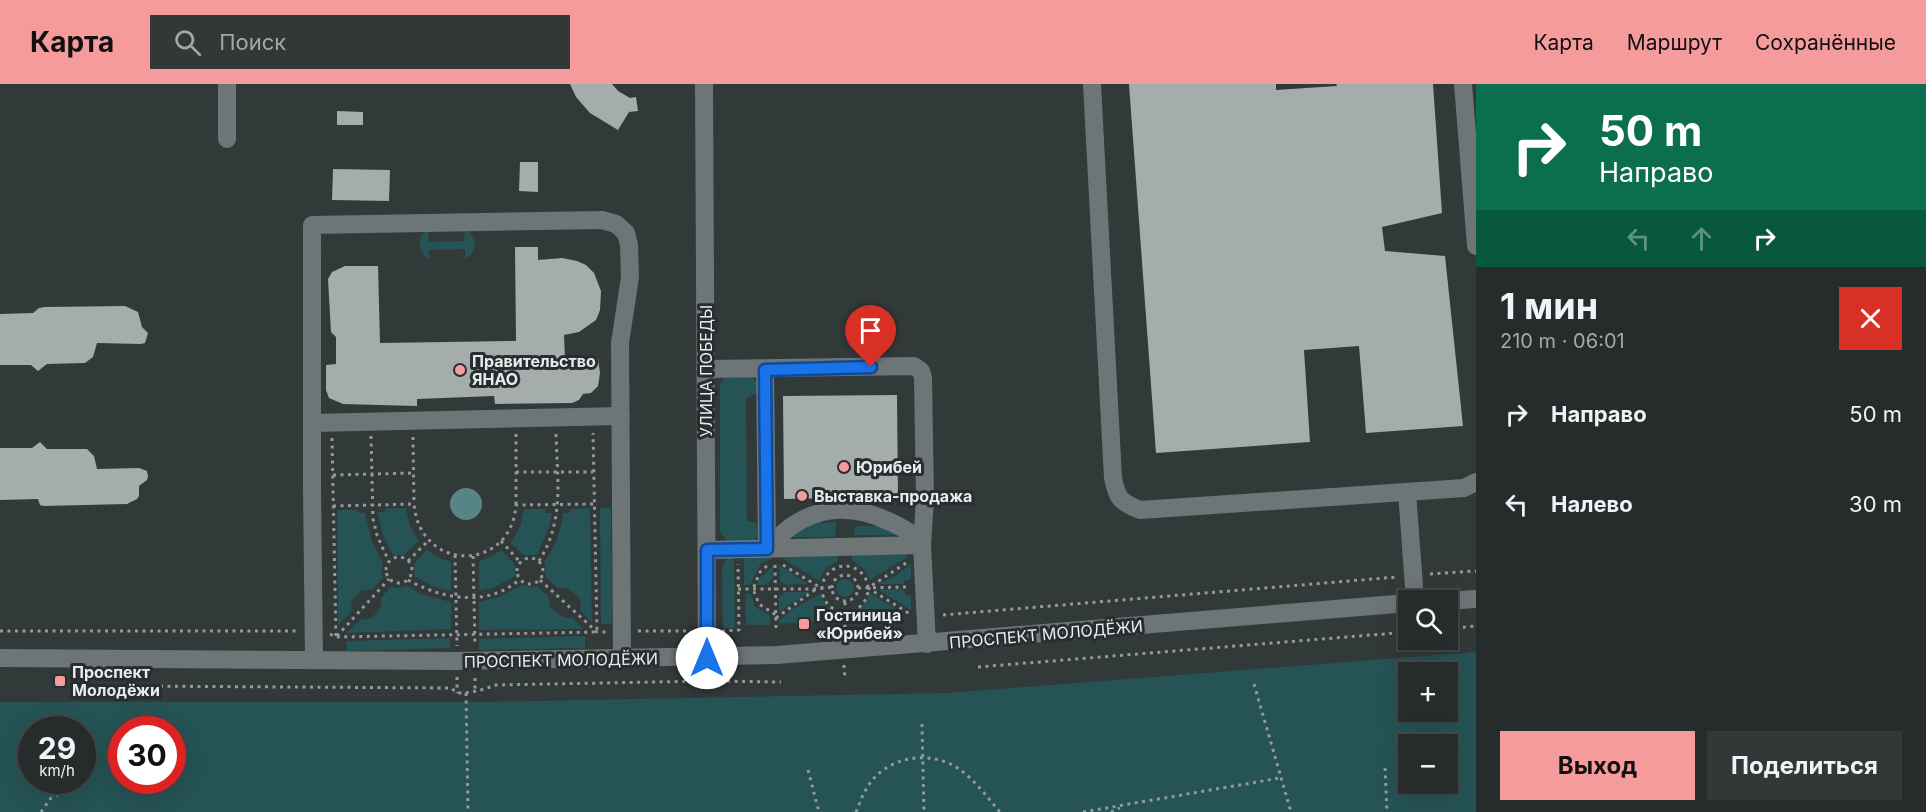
<!DOCTYPE html>
<html lang="ru">
<head>
<meta charset="utf-8">
<style>
	:root { --surface:#262b2b; --page:#323737; --text:#f1f3f6; --muted:#a4a7a9; --line:#424747; --accent:#f59b9c }
	body { margin:0; font-family:Inter,sans-serif; background:var(--page); color:var(--text); height:100vh; display:flex; flex-direction:column; font-size:22px; white-space:nowrap }
	* { box-sizing:border-box; margin:0 }
	p { font-size:20px; color:var(--muted) }
	.icon { flex:none; width:33px; height:33px; fill:none; stroke:currentColor; stroke-width:2; stroke-linecap:round; stroke-linejoin:round }
	.map { position:relative; flex:1; overflow:hidden }
	.details { display:flex; flex-direction:column; background:var(--surface); width:450px }
	.details>* { flex:none }
	.banner { background:#0b6e4f; color:#fff; overflow:hidden }
	.fabs { position:absolute; left:1398px; top:506px; display:grid; gap:12px }
	.fabs a { display:grid; place-items:center; width:60px; height:60px; border-radius:0px; background:var(--surface); box-shadow:0 6px 24px #0002,0 0 0 2px var(--line); font-size:30px }
	.speed { position:absolute; left:18px; top:632px; display:flex; gap:12px; font-size:30px; font-weight:700; text-align:center }
	.speed>* { display:grid; place-content:center; width:78px; height:78px; border-radius:50%; background:var(--surface); box-shadow:0 6px 24px #0002,0 0 0 2px var(--line); line-height:1 }
	.speed small { font-size:15px; font-weight:400 }
	.speed .limit { border:9px solid #d22; background:#fff; color:#111 }
	.pin { position:absolute; display:grid; place-items:center; width:51px; height:51px; color:#fff; margin:-62px -26px; border-radius:50% 50% 50% 0; rotate:-45deg; box-shadow:0 0 6px #0007 }
	.pin .icon { rotate:45deg }
	.me { position:absolute; width:66px; margin:-33px; rotate:0deg; stroke-linejoin:round; filter:drop-shadow(0 0 4px #0008) }
	.turn { display:flex; align-items:center; gap:21px; height:126px; padding:0 24px; font-size:27px }
	.turn .icon { width:78px; height:78px; stroke-width:2.5 }
	.turn b { display:block; font-size:42px; line-height:51px }
	.lanes { display:flex; align-items:center; height:57px; padding:0 24px; background:#0003; justify-content:center; gap:30px; direction:ltr }
	.lanes .off { opacity:.35 }
	.round { display:grid; place-items:center; flex:none; width:63px; height:63px; border-radius:0px; background:var(--page) }
	.summary { display:flex; align-items:center; justify-content:space-between; height:102px; padding:0 24px }
	h1 { font-size:36px; font-weight:700; line-height:45px }
	.primary-button { display:flex; gap:12px; margin-top:auto; padding:12px 24px }
	.primary-button a { flex:1; height:69px; border-radius:0px; background:var(--accent); color:#111; font-size:24px; font-weight:700; line-height:69px; text-align:center }
	.primary-button a+a { background:var(--page); color:var(--text) }
	ul { padding:0; list-style:none }
	li { display:flex; align-items:center; gap:18px; height:90px; padding:0 24px }
	li div { flex:1 }
	li b { display:block; font-size:22px }
	li em { font-style:normal }
	header { display:flex; align-items:center; gap:36px; box-sizing:border-box; height:84px; padding:0 30px; background:var(--accent); color:#111 }
	header strong { font-size:28px }
	nav { display:flex; gap:33px; margin-inline-start:auto; font-size:21px }
	.search { width:420px; height:54px; background:var(--page); display:flex; align-items:center; gap:15px; box-sizing:border-box; padding:0 21px; border-radius:0px; color:var(--muted); font-size:22px }
	main { display:flex; flex:1; min-height:0 }
	.map>svg:first-child { display:block }
</style>
</head>
<body>
<header>
<strong>Карта</strong>
<div class="search"><svg class="icon" aria-label="search" viewBox="0 0 24 24"><circle cx="10" cy="10" r="6"/><path d="M15 15l6 6"/></svg>Поиск</div>
<nav><a>Карта</a><a>Маршрут</a><a>Сохранённые</a></nav>
</header>
<main>
<div class="map">
<svg width="1476" height="728" viewBox="0 0 1476 728">
	<rect width="100%" height="100%" fill="#323939"/>
	<path fill="#265355" fill-rule="evenodd" d="M465 145C477 153 479 168 465 175V165L429 166V176C418 168 415 153 428 146L429 158 464 157Z
		M725 293H752L758 300 756 310 746 314 747 437 756 439 759 451 752 458H728L720 448V300Z
		M406 424 410 442 419 457 404 471H393L383 451 377 428H385V425Z
		M590 424 592 539 580 526 581 516 568 504H558L546 493V484L544 478C555 464 561 447 563 429H570V425Z
		M600 424H611L612 540H601Z
		M524 425H545V429H552L548 446 537 471H524L511 459 520 443Z
		M337 426H357L358 429H365L372 458 383 479 381 486 383 494 372 506H362L352 516 351 528 338 541Z
		M821 435 822 439 836 438 835 453H784Z
		M855 442H877L904 451H854Z
		M426 466 441 475 451 478V507L432 502 415 493 414 480Z
		M502 466 515 481V492L495 503 479 507V478Z
		M907 470V473L870 496 864 485 852 476V471Z
		M779 472H837L838 477C828 481 822 487 819 497Z
		M734 473 735 544H723L722 484 726 475Z
		M744 473H772V475L761 479 750 501H744Z
		M911 479V495L904 497 903 500H878L897 491Z
		M779 481 808 500 786 501 780 497Z
		M773 482V495L766 501H757L760 494Z
		M836 504a9 9 0 1 1 18 0a9 9 0 1 1-18 0Z
		M522 501 529 503 537 502 549 513V522L563 533 573 534 583 545 479 546V518L498 513Z
		M391 502 399 504 407 502 423 511 451 518V545L347 549 360 536 372 534 381 523V514Z
		M902 505 906 511 911 512V526L878 506Z
		M786 508H809L779 528V513Z
		M869 509 903 529V532L853 535 852 529 866 518Z
		M745 510H751L755 523 770 531V541H746Z
		M820 510 825 520 836 531 837 536 779 540V537L793 525Z
		M585 552V564L479 566V555Z
		M450 554V564L347 567 346 557Z
		M1476 568V728H0V618H484L947 609ZM1408 588H1448V627H1408ZM32 645H82V696H32ZM122 645H172V696H122ZM1408 660H1448V699H1408Z"/>
	<path fill="#578586" d="M450 420a16 16 0 1 1 32 0a16 16 0 1 1-32 0Z"/>
	<path fill="#a4acac" d="M570 0H612L618 7 630 14 636 13 638 27 629 28 618 46 590 29 576 13Z
		M1129 0H1276V6L1337 2 1336 0H1433L1442 129 1382 143 1385 167 1445 172 1463 342 1366 349 1359 262 1304 266 1310 358 1156 369Z
		M337 27 363 28V41H337Z
		M520 78H538V108L519 107Z
		M333 85 390 86 389 117 332 116Z
		M515 163H538V176L562 174 577 177 586 181 594 189 601 207 600 226 596 236 579 248 564 251 565 274 598 275 600 289 598 302 591 309 583 310 579 316 572 319 495 320 494 312 417 315V322L343 320 329 314 326 306V281L336 280V253L331 248 328 195 332 188 345 182H378L380 259 516 257Z
		M125 222 138 228 142 243 148 249 145 259 141 260 97 259 93 273 85 279 47 280 38 287 31 281H0V230L33 229 39 224 45 223Z
		M897 311 898 413 784 415 783 312Z
		M40 358 47 365H87L94 372 97 385 139 384 147 387 148 393 147 396 139 402V412L137 415 127 420 44 422 40 421 38 415 0 416V364H32Z"/>
	<g fill="none" stroke-linecap="round" stroke-linejoin="round">
		<path stroke="#94999a" stroke-width="3" stroke-dasharray="3 4.5" stroke-linecap="butt" d="M516 350V421
			M371 352 373 435 377 451 389 478
			M413 353 414 420
			M332 354 336 553
			M516 388H593
			M333 391 414 389
			M333 422 414 420C420 489 511 489 516 421L594 420
			M501 457 520 478
			M455 471 457 562
			M473 472 475 560
			M386 486a13 13 0 1 1 26 0a13 13 0 1 1-26 0Z
			M517 487a13 13 0 1 1 26 0a13 13 0 1 1-26 0Z
			M408 477 428 457
			M539 477C565 436 557 395 556 349
			M906 479 868 504 910 530
			M775 481 776 545
			M783 481 821 504
			M767 482 760 488 753 505 759 520 776 531
			M822 505a23 23 0 1 1 46 0a23 23 0 1 1-46 0Z
			M1430 490 1476 487
			M832 504a13 13 0 1 1 26 0a13 13 0 1 1-26 0Z
			M408 496C442 515 488 524 520 495
			M540 496 597 548H607
			M858 504 907 503
			M738 505H817L832 503
			M943 531 1396 493
			M776 534 816 505
			M1448 545 1476 542
			M0 547H297
			M638 547H691
			M722 547 739 546 738 480
			M330 550 336 553 597 548 593 349
			M843 551 845 541V517
			M337 552 389 495
			M844 581 845 595
			M978 583 1408 548
			M457 593V609
			M475 594V608
			M1254 600 1291 728
			M130 602 451 604 457 609C472 609 482 606 496 601L708 597 781 598
			M466 609 468 728
			M922 640 924 728
			M1385 684 1387 728
			M808 686 819 728
			M41 728 51 714 81 700
			M856 728C860 718 864 707 870 699 892 670 934 666 962 687 976 698 988 714 1000 728
			M1083 728 1280 694
			M1111 728 1120 724"/>
		<path stroke="#6e7576" stroke-width="18" d="M227 0V55
			M704 0 707 574
			M1092 0 1113 394C1117 414 1120 418 1140 426L1464 404 1476 398
			M1463 0 1476 162
			M705 285 914 282 921 287 923 294 925 415 922 461 927 560
			M765 286 767 465
			M313 339 621 332
			M1407 408 1415 516
			M767 465C800 426 841 415 888 437 902 443 913 449 922 461
			M707 466 922 461
			M1448 517 1476 515
			M0 574 457 577 777 571 1408 519
			M314 576 312 405V141L602 136 616 140 626 149 629 161 630 193 620 259 622 575"/>
	</g>
	<g fill="none" stroke-linecap="round" stroke-linejoin="round">
		<g stroke="#114b97" stroke-width="15">
			<path id="route" d="M707 574V466L767 465 765 286 871 283"/>
		</g>
		<use href="#route" stroke="#1a73e8" stroke-width="10"/>
	</g>
	<g fill="#f59b9c" stroke="#282e2f" stroke-width="2">
		<circle cx="460" cy="286" r="6"/>
		<circle cx="844" cy="383" r="6"/>
		<circle cx="802" cy="412" r="6"/>
		<rect x="798" y="534" width="12" height="12" rx="3"/>
		<rect x="54" y="591" width="12" height="12" rx="3"/>
	</g>
	<g text-anchor="middle" dominant-baseline="central" stroke-width="6" stroke-linejoin="round" paint-order="stroke">
		<g font-size="16" font-weight="bold" fill="#e8eced" stroke="#282e2f" text-anchor="start">
			<text x="472" y="277">Правительство<tspan x="472" dy="18">ЯНАО</tspan></text>
			<text x="856" y="383">Юрибей</text>
			<text x="814" y="412">Выставка-продажа</text>
			<text x="816" y="531">Гостиница<tspan x="816" dy="18">«Юрибей»</tspan></text>
			<text x="72" y="588">Проспект<tspan x="72" dy="18">Молодёжи</tspan></text>
		</g>
		<g font-size="16" fill="#e8eced" stroke="#282e2f">
			<text transform="translate(706 287) rotate(-90)">УЛИЦА ПОБЕДЫ</text>
			<text transform="translate(1046 550) rotate(-5)">ПРОСПЕКТ МОЛОДЁЖИ</text>
			<text transform="translate(561 576) rotate(-1)">ПРОСПЕКТ МОЛОДЁЖИ</text>
		</g>
	</g>
</svg>
<div class="fabs">
<a><svg class="icon" aria-label="search" viewBox="0 0 24 24"><circle cx="10" cy="10" r="6"/><path d="M15 15l6 6"/></svg></a>
<a>+</a>
<a>−</a>
</div>
<div class="speed"><div>29<small>km/h</small></div><div class="limit">30</div></div>
<div class="pin" style="left:871px;top:283px;background:#d93025"><svg class="icon" aria-label="arrive" viewBox="0 0 24 24"><path d="M6 21V4h12l-3 4 3 4H6"/></svg></div>
<svg class="me" style="left:707px;top:574px" viewBox="-20 -20 40 40"><circle r="19" fill="#fff"/><path d="M0-13L10 11 0 6-10 11z" fill="#1a73e8"/></svg>
</div>
<section class="details">
<div class="banner">
<div class="turn"><svg class="icon" aria-label="right" viewBox="0 0 24 24"><path d="M7 20v-9h11M14 6l5 5-5 5"/></svg><div><b>50 m</b>Направо</div></div>
<div class="lanes"><svg class="icon off" aria-label="left" viewBox="0 0 24 24"><path d="M17 20v-9H6M10 6l-5 5 5 5"/></svg><svg class="icon off" aria-label="ahead" viewBox="0 0 24 24"><path d="M12 20V5M6 11l6-6 6 6"/></svg><svg class="icon" aria-label="right" viewBox="0 0 24 24"><path d="M7 20v-9h11M14 6l5 5-5 5"/></svg></div>
</div>
<div class="summary"><div><h1>1 мин</h1><p>210 m · 06:01</p></div><a class="round" style="background:#d93025;color:#fff"><svg class="icon" aria-label="close" viewBox="0 0 24 24"><path d="M6 6l12 12M18 6L6 18"/></svg></a></div>
<ul>
<li><svg class="icon" aria-label="right" viewBox="0 0 24 24"><path d="M7 20v-9h11M14 6l5 5-5 5"/></svg><div><b>Направо</b></div><em>50 m</em></li>
<li><svg class="icon" aria-label="left" viewBox="0 0 24 24"><path d="M17 20v-9H6M10 6l-5 5 5 5"/></svg><div><b>Налево</b></div><em>30 m</em></li>
</ul>
<div class="primary-button"><a>Выход</a><a>Поделиться</a></div>
</section>
</main>
</body>
</html>
